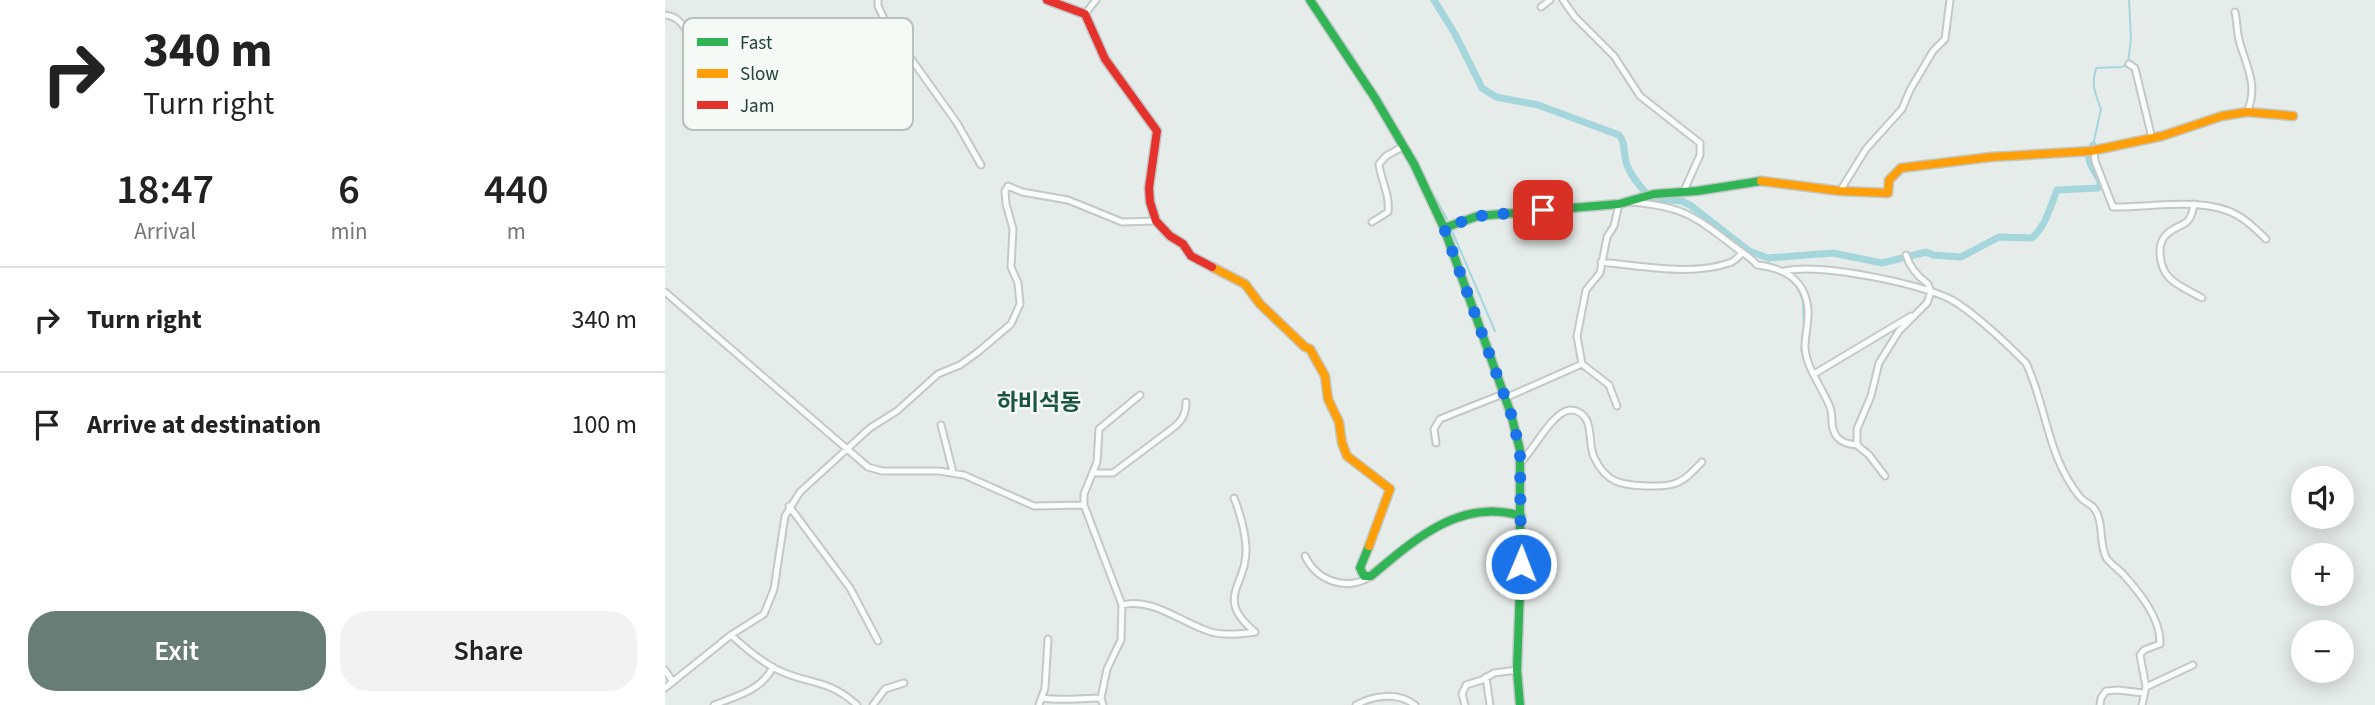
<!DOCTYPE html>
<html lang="en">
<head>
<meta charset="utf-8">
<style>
	:root { --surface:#fff; --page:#f2f2f2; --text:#222; --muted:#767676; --line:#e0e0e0; --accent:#677d75 }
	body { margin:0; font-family:"Source Sans 3","Noto Sans KR",sans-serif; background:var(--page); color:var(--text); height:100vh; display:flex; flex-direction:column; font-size:26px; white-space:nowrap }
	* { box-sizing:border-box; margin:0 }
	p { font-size:23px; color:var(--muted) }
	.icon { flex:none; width:38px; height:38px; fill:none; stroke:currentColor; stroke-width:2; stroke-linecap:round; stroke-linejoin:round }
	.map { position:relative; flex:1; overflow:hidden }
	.panel { display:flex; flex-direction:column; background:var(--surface); width:665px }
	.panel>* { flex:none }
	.top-card { background:#fff; color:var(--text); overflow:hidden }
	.tools { position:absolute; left:1626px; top:466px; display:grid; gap:14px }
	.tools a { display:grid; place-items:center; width:63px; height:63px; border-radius:50%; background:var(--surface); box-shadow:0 4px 18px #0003; font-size:35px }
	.pin { position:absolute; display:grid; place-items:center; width:60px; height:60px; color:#fff; margin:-30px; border-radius:14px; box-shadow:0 4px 10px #0006 }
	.me { position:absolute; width:77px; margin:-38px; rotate:1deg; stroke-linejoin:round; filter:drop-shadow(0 0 5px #0008) }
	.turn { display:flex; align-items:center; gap:24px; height:147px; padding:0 28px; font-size:32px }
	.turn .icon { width:91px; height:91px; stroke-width:2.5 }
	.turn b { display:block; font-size:49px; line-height:60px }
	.eta { display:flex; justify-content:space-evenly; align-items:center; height:119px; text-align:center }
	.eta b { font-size:42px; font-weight:600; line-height:49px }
	.primary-button { display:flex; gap:14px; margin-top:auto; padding:14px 28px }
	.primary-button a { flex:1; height:80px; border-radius:28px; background:var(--accent); color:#fff; font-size:28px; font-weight:600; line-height:80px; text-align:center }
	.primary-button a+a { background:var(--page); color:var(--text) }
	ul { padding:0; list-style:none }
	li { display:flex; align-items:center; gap:21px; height:105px; padding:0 28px; border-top:2px solid var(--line) }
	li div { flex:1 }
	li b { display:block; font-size:26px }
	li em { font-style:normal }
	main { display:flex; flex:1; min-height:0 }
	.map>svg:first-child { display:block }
</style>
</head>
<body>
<main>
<section class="panel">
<div class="top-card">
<div class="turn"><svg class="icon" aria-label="right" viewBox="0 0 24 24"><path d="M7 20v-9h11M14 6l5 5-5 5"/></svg><div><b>340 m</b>Turn right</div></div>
</div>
<div class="eta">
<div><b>18:47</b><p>Arrival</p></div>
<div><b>6</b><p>min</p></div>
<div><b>440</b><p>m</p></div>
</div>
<ul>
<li><svg class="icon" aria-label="right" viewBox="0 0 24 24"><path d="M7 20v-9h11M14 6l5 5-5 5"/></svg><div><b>Turn right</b></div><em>340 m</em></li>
<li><svg class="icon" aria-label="arrive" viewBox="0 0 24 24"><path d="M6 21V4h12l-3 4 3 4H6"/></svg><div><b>Arrive at destination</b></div><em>100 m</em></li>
</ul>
<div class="primary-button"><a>Exit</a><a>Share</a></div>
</section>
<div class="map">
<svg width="1710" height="705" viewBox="0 0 1710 705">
	<rect width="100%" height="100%" fill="#e6ece9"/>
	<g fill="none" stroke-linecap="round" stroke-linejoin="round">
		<path stroke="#a5d6dc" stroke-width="2" d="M686 53 692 63
			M1428 145 1436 109C1430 93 1426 86 1431 68L1457 67 1463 63 1466 39 1464 0
			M767 192 782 219
			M787 231 830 331
			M1103 258 1104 265
			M1132 286 1138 301 1139 329
			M1136 350 1138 341"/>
		<path stroke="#a5d6dc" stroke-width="7" d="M769 0 790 34 817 88 831 97 873 105 954 135C961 143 958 152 961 162 965 176 976 188 987 199L1016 201 1025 205 1084 251 1103 258 1168 253 1217 263 1261 252 1268 255 1296 257 1334 237 1367 238C1381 226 1385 207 1392 190L1433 188 1436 183C1430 170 1417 159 1428 145"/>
		<g stroke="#c3c9c6" stroke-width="9">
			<path id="street" d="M213 0V6L231 44 247 60 292 123 316 165
				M898 0 910 17 949 56 975 96 1035 143V155L1018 193
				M876 7 885 0
				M1570 12C1572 21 1572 31 1574 40 1581 66 1594 85 1582 112
				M420 14 431 0
				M0 15C21 17 24 40 35 54 49 75 78 93 102 99L119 88
				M1464 64 1470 68 1487 138
				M1429 150 1430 161 1448 207C1484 208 1539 196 1572 215 1583 221 1592 230 1601 239
				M1175 191 1201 149 1237 109 1245 90 1268 51 1280 39 1285 0
				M965 202C1015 206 1027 214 1066 244 1074 251 1085 256 1092 265 1119 268 1140 279 1143 309 1144 322 1140 334 1140 347 1141 368 1157 387 1165 407 1169 418 1164 426 1172 437 1177 443 1184 444 1192 445
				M1529 204C1525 230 1515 221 1501 235 1496 240 1495 245 1495 251 1495 281 1515 285 1537 298
				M707 222 723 212C725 194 716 181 714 164L721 156 739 146
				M936 262C974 266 1027 276 1064 263 1069 262 1073 257 1077 253
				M1120 271C1154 263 1255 283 1287 300 1311 314 1341 343 1361 363 1382 407 1382 457 1415 497 1419 502 1424 503 1428 507 1440 520 1433 545 1442 559 1446 564 1453 569 1458 574 1474 592 1496 618 1495 644L1479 650 1475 655 1481 687
				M0 292 203 467 217 471H274L299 475 369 506 419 505
				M1149 374 1246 316
				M840 398 917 364
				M952 406 944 385 917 364 912 336 921 290 935 273 942 237 949 226 954 204
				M276 425 288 472
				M771 443 769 429 775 419 838 394
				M855 463C869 450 887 412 905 410 912 410 919 414 922 421 927 433 924 446 929 457 941 483 956 485 981 486 990 486 999 487 1008 484 1020 481 1029 470 1037 462
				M428 473H448L508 428C517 421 521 414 521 402
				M1220 476 1204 455 1192 445V429L1206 396 1214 363 1234 331 1262 303 1266 292 1263 284C1252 276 1245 268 1241 255
				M569 498C575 513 580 531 581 547 583 586 548 597 590 632
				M124 506 185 588 213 641
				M640 556C652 581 682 592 706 576
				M457 605C488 597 516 623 546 632 560 636 576 634 590 632
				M66 635C80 648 94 660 111 669 142 685 161 677 192 705
				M0 670 8 682
				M821 677 825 705
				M0 688 66 635 99 614 109 589 120 516 135 492 205 428 232 411 273 374 295 365 313 352 346 324 355 304 353 283 346 267 348 229 341 204 340 191 343 186 357 192 403 200 457 222 491 221
				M377 698C397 701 416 698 436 698
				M49 705C71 696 96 691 108 667
				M208 705 220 689 239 683
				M374 705 380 688 383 639
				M438 705 436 698 442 669 456 640 457 605 419 505V494L432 462 434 429 475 395
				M691 705C709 695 733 692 750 705
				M800 705 797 694 801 685 817 680 829 673 852 670
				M1435 705 1436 698 1441 691 1453 690 1478 693
				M1477 705 1481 687 1528 665"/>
		</g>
		<g stroke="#c1c9c6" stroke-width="11">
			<path id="fast" d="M645 0 710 98 749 164 779 228 846 414 855 450V588L852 670 855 705
				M779 228 813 216 954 204 989 194 1032 191 1096 181
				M704 546 695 568 699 576H706C749 540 796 497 856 516"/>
		</g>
		<g stroke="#c1c9c6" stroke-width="11">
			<path id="slow" d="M1096 181 1175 191 1223 193 1224 180 1236 168 1326 157 1426 151 1497 136 1557 116 1582 112 1628 116
				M547 267 580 284 595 304 640 347 645 349 660 376 663 399 674 422 677 443 682 456 725 489 704 546"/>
		</g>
		<g stroke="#c1c9c6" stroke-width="11">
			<path id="jam" d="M382 0 420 14 440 59 492 131 484 188 485 202 491 221 505 236 518 244 526 256 547 267"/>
		</g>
		<use href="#street" stroke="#fbfcfc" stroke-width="5"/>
		<use href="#fast" stroke="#30b455" stroke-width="8"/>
		<use href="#slow" stroke="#ff9f0a" stroke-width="8"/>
		<use href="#jam" stroke="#e5322d" stroke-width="8"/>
	</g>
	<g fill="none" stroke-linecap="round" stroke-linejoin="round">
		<path stroke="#1a73e8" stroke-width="12" stroke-dasharray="0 21.6" d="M856 564 855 450 846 414 779 228 813 216 878 210"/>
	</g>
	<g text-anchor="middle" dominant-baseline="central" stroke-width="5" stroke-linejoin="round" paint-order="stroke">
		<g font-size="23" font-weight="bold" fill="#1c5444" stroke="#f5faf7">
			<text x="374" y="402">하비석동</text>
		</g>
	</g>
	<rect x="18" y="18" width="230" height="112" rx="10" fill="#f5faf7" stroke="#b6c2bd" stroke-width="2"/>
	<rect x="32" y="38" width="31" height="8" fill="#30b455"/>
	<rect x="32" y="69" width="31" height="9" fill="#ff9f0a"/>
	<rect x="32" y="101" width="31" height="8" fill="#e5322d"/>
	<g font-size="19" fill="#224137">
		<text x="75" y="49">Fast</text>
		<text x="75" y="80">Slow</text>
		<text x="75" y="112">Jam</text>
	</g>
</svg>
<div class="tools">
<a><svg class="icon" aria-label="sound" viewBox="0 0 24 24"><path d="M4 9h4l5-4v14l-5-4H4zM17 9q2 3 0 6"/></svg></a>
<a>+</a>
<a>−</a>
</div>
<div class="pin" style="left:878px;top:210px;background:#d93025"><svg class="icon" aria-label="arrive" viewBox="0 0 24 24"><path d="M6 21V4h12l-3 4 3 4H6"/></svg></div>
<svg class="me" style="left:856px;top:564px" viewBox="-20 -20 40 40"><circle r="17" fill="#1a73e8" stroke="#fff" stroke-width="3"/><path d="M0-11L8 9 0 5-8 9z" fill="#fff"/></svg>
</div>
</main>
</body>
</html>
